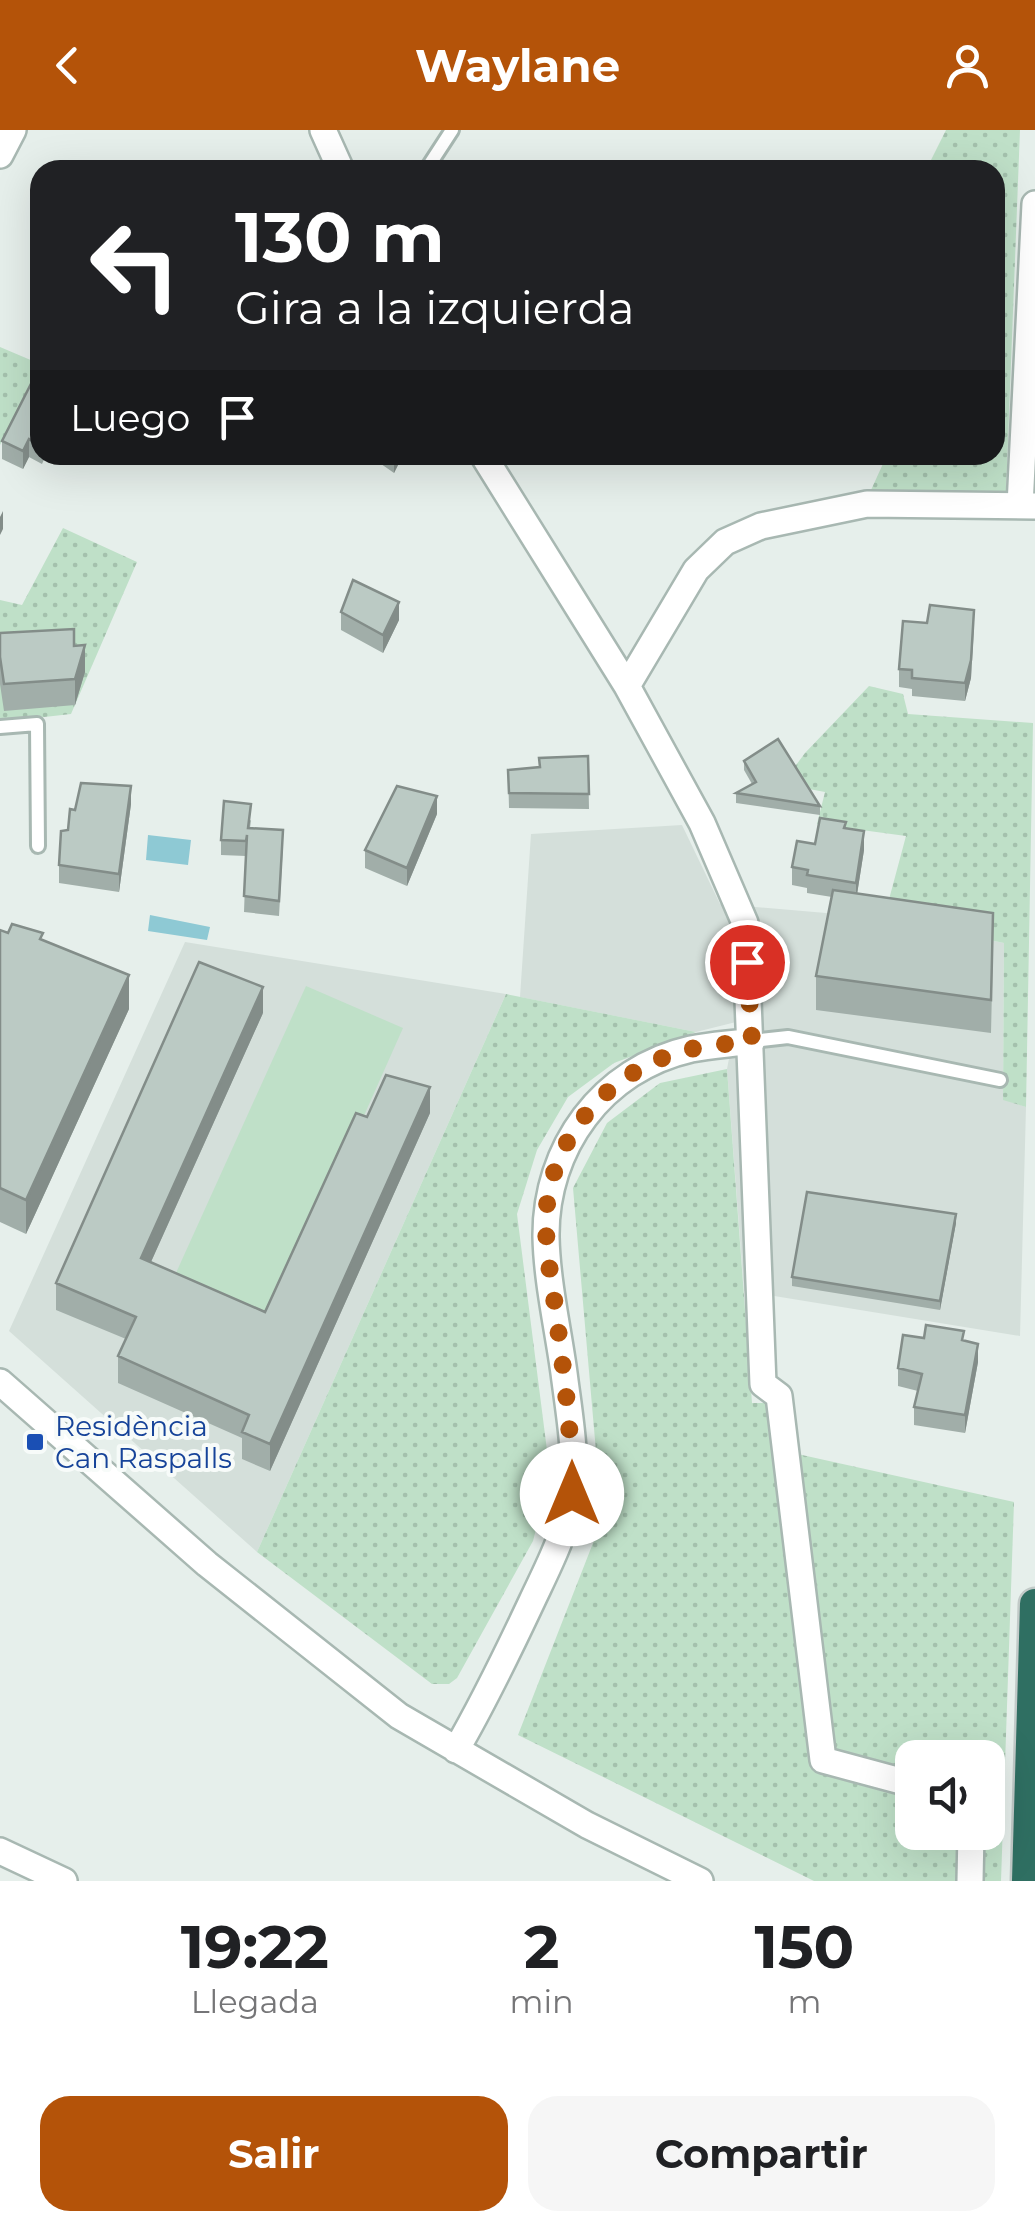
<!DOCTYPE html>
<html lang="es">
<head>
<meta charset="utf-8">
<style>
	:root { --surface:#fff; --page:#f6f6f6; --text:#202124; --muted:#757577; --accent:#b45309 }
	body { margin:0; font-family:Montserrat,sans-serif; background:var(--page); color:var(--text); height:100vh; display:flex; flex-direction:column; font-size:38px; white-space:nowrap }
	* { box-sizing:border-box; margin:0 }
	p { font-size:32px; color:var(--muted) }
	.icon { flex:none; width:55px; height:55px; fill:none; stroke:currentColor; stroke-width:2; stroke-linecap:round; stroke-linejoin:round }
	.map { position:relative; height:1751px; overflow:hidden }
	.drawer { display:flex; flex-direction:column; background:var(--surface); flex:1 }
	.drawer>* { flex:none }
	.guide { position:absolute; left:30px; top:30px; width:975px; height:305px; border-radius:30px; box-shadow:0 10px 40px #0002; background:#202124; color:#fff; overflow:hidden }
	.fabs { position:absolute; left:895px; top:1610px; display:grid; gap:20px }
	.fabs a { display:grid; place-items:center; width:110px; height:110px; border-radius:20px; background:var(--surface); box-shadow:0 10px 40px #0002; font-size:50px }
	.pin { position:absolute; display:grid; place-items:center; width:85px; height:85px; color:#fff; margin:-42px; border:5px solid #fff; border-radius:50%; box-shadow:0 2px 10px #0007 }
	.me { position:absolute; width:110px; margin:-55px; rotate:0deg; stroke-linejoin:round; filter:drop-shadow(0 0 8px #0008) }
	.turn { display:flex; align-items:center; gap:35px; height:210px; padding:0 40px; font-size:45px }
	.turn .icon { width:130px; height:130px; stroke-width:2.5 }
	.turn b { display:block; font-size:70px; line-height:85px }
	.then { display:flex; align-items:center; height:95px; padding:0 40px; background:#0003; gap:20px; font-size:38px }
	.eta { display:flex; justify-content:space-evenly; align-items:center; height:170px; text-align:center }
	.eta b { font-size:60px; font-weight:700; line-height:70px }
	.action { display:flex; gap:20px; margin-top:auto; padding:20px 40px }
	.action a { flex:1; height:115px; border-radius:30px; background:var(--accent); color:#fff; font-size:40px; font-weight:700; line-height:115px; text-align:center }
	.action a+a { background:var(--page); color:var(--text) }
	header { display:flex; justify-content:space-between; align-items:center; height:130px; padding:0 40px; background:var(--accent); color:#fff; font-size:45px; font-weight:700 }
	.map>svg:first-child { display:block }
</style>
</head>
<body>
<header><svg class="icon" aria-label="back" viewBox="0 0 24 24"><path d="M15 5l-7 7 7 7"/></svg>Waylane<svg class="icon" aria-label="person" viewBox="0 0 24 24"><circle cx="12" cy="8" r="4"/><path d="M4 21q1-7 8-7t8 7"/></svg></header>
<div class="map">
<svg width="1035" height="1751" viewBox="0 0 1035 1751">
	<defs>
		<pattern id="grass-dots" width="8" height="8" patternUnits="userSpaceOnUse" patternTransform="scale(2.5)"><rect width="8" height="8" fill="#bfe0c8"/><path d="M2 2h.1M6 6h.1" fill="none" stroke="#a4c1ad" stroke-width="1.8" stroke-linecap="round"/></pattern>
	</defs>
	<rect width="100%" height="100%" fill="#e6efeb"/>
	<path fill="#d4dfda" d="M682 695 720 774 884 788 1004 813 1003 969 1026 977 1020 1206 744 1161 727 939 736 892 696 902 520 867 531 704Z
		M185 812 506 864 257 1422 9 1201Z"/>
	<path fill="url(#grass-dots)" fill-rule="evenodd" d="M946 0H1020L1006 362 871 360 887 325H995V40H926Z
		M0 217 40 234 0 315Z
		M63 398 137 432 71 584 0 592V470L22 475Z
		M869 556 903 564 908 584 1033 593 1026 977 1003 970 1004 813 884 788 906 706 817 694 825 662 782 654 805 623Z
		M506 864 696 902 614 933 568 967 537 1020 517 1084 550 1344 533 1411 457 1548 449 1554H432L257 1422Z
		M727 939 752 1273H784V1321L1014 1372 1001 1751H814L518 1605 602 1390 573 1058 607 993 660 953ZM912 1628H988V1702H912Z"/>
	<path fill="#bfe0c8" d="M306 856 403 898 265 1208 166 1165Z"/>
	<path fill="#8ec9d4" d="M148 705 191 710 188 735 146 730Z
		M150 785 210 797 207 810 148 801Z"/>
	<g fill="none" stroke-linecap="round" stroke-linejoin="round">
		<g stroke="#a8b8b2" stroke-width="18">
			<path id="lane" d="M426 40 452 0
				M0 597 37 594 38 716
				M752 911 788 907 1000 950"/>
		</g>
		<g stroke="#a8b8b2" stroke-width="30">
			<path id="street" d="M323 0 341 40
				M0 25 13 0
				M483 325 627 556 702 693 745 793 763 1254 779 1266 823 1630 912 1654
				M1020 376 1035 74
				M627 556 696 440 725 412 761 396 867 374 1035 376
				M0 1252 207 1434 399 1586 587 1695 700 1751
				M456 1620C484 1572 508 1522 532 1471 548 1437 566 1403 572 1365 577 1325 569 1283 564 1243 558 1199 547 1152 546 1107 545 1018 602 939 691 919 711 915 732 914 752 911
				M0 1721 64 1751
				M970 1751 971 1702"/>
		</g>
		<g stroke="#c2cac8" stroke-width="35">
			<path id="highway" d="M1027 1751 1035 1474"/>
		</g>
		<use href="#lane" stroke="#fff" stroke-width="12"/>
		<use href="#street" stroke="#fff" stroke-width="25"/>
		<use href="#highway" stroke="#2f6f62" stroke-width="30"/>
	</g>
	<path fill="#a1aea9" d="M40 236V325H46L42 334 29 327 23 339 2 329V311Z
		M354 325H403L394 343 374 329 370 334Z
		M341 482 399 490 383 523 341 500Z
		M974 498 971 548 965 571 912 566V559L899 557V539Z
		M0 503 74 516 85 542 75 575 4 581 0 554Z
		M588 626 589 679 509 678 508 640 539 637Z
		M744 631 820 676V685L736 673V663L752 654 744 640Z
		M131 674 119 762 59 753V735L75 680Z
		M437 684 407 756 365 738V720Z
		M251 690 250 698 283 715 279 786 244 782 246 726 221 725V710Z
		M846 699 864 720 857 764 993 816 991 903 816 880V846L832 767 807 763V758L792 755V737L815 714Z
		M0 800 43 810 129 879 26 1104 0 1092Z
		M263 883 151 1132 265 1182 367 987 430 983 270 1341 242 1329V1308L118 1253V1226L126 1209 56 1180V1153Z
		M956 1093 940 1180 792 1156V1147Z
		M924 1208 964 1211 978 1232 965 1303 914 1295V1277L918 1261 898 1256V1238Z"/>
	<path fill="#838d89" d="M29 309V327L23 339V321Z
		M394 325H403L394 343Z
		M3 381V399L0 405V387Z
		M399 472V490L383 523V505Z
		M974 480 971 548 965 571V553Z
		M85 515V542L75 575V549Z
		M131 656V674L119 762V744Z
		M437 666V684L407 756V738Z
		M864 701V720L856 771V753Z
		M129 845V879L26 1104V1070Z
		M263 857V883L141 1154V1128Z
		M430 957V983L270 1341V1314Z
		M956 1084V1093L940 1180V1171Z
		M978 1214V1232L965 1303V1285Z"/>
	<path fill="#bbcac4" stroke="#838d89" stroke-width="2.5" d="M40 236V315L29 309 23 321 2 311Z
		M353 450 399 472 383 505 341 482Z
		M930 475 974 480 971 530 965 553 912 548V540L899 539 903 491 927 493Z
		M74 499V516L85 515 75 549 4 554 0 527V503Z
		M778 609 820 676 736 663 756 652 744 631Z
		M588 626 589 664 509 663 508 640 540 637 539 628Z
		M81 653 131 656 119 744 59 735 61 701 68 700 70 679 75 680Z
		M397 656 437 666 407 738 365 720Z
		M224 671 251 674 248 698 283 700 279 771 244 766 247 705 246 711 221 710Z
		M820 688 846 692 844 698 864 701 856 753 807 745 808 740 792 737 797 711 815 714Z
		M833 760 993 783 991 870 816 846Z
		M12 794 43 803 40 809 129 845 26 1070 0 1058V800L8 803Z
		M199 832 263 857 141 1128 265 1182 356 983 367 987 386 945 430 957 270 1314 242 1302 249 1285 118 1226 136 1187 56 1153Z
		M807 1062 956 1084 940 1171 792 1147Z
		M926 1195 964 1201 962 1210 978 1214 965 1285 914 1277 922 1244 898 1238 903 1205 924 1208Z"/>
	<g fill="none" stroke-linecap="round" stroke-linejoin="round">
		<path stroke="#b45309" stroke-width="18" stroke-dasharray="0 32.4" d="M572 1364C572 1303 564 1244 556 1183 551 1144 541 1101 549 1062 563 991 621 935 691 919 711 914 732 914 752 911L747 832"/>
	</g>
	<rect fill="#1a4fb4" stroke="#f7fbf9" stroke-width="4" x="25" y="1302" width="20" height="20" rx="5"/>
	<g text-anchor="middle" dominant-baseline="central" stroke-width="8" stroke-linejoin="round" paint-order="stroke">
		<g font-size="28" fill="#164399" stroke="#f7fbf9" text-anchor="start">
			<text x="55" y="1296">Residència<tspan x="55" dy="32">Can Raspalls</tspan></text>
		</g>
	</g>
</svg>
<div class="fabs">
<a><svg class="icon" aria-label="sound" viewBox="0 0 24 24"><path d="M4 9h4l5-4v14l-5-4H4zM17 9q2 3 0 6"/></svg></a>
</div>
<div class="pin" style="left:747px;top:832px;background:#d93025"><svg class="icon" aria-label="arrive" viewBox="0 0 24 24"><path d="M6 21V4h12l-3 4 3 4H6"/></svg></div>
<svg class="me" style="left:572px;top:1364px" viewBox="-20 -20 40 40"><circle r="19" fill="#fff"/><path d="M0-13L10 11 0 6-10 11z" fill="#b45309"/></svg>
<div class="guide">
<div class="turn"><svg class="icon" aria-label="left" viewBox="0 0 24 24"><path d="M17 20v-9H6M10 6l-5 5 5 5"/></svg><div><b>130 m</b>Gira a la izquierda</div></div>
<div class="then">Luego<svg class="icon" aria-label="arrive" viewBox="0 0 24 24"><path d="M6 21V4h12l-3 4 3 4H6"/></svg></div>
</div>
</div>
<section class="drawer">
<div class="eta">
<div><b>19:22</b><p>Llegada</p></div>
<div><b>2</b><p>min</p></div>
<div><b>150</b><p>m</p></div>
</div>
<div class="action"><a>Salir</a><a>Compartir</a></div>
</section>
</body>
</html>
